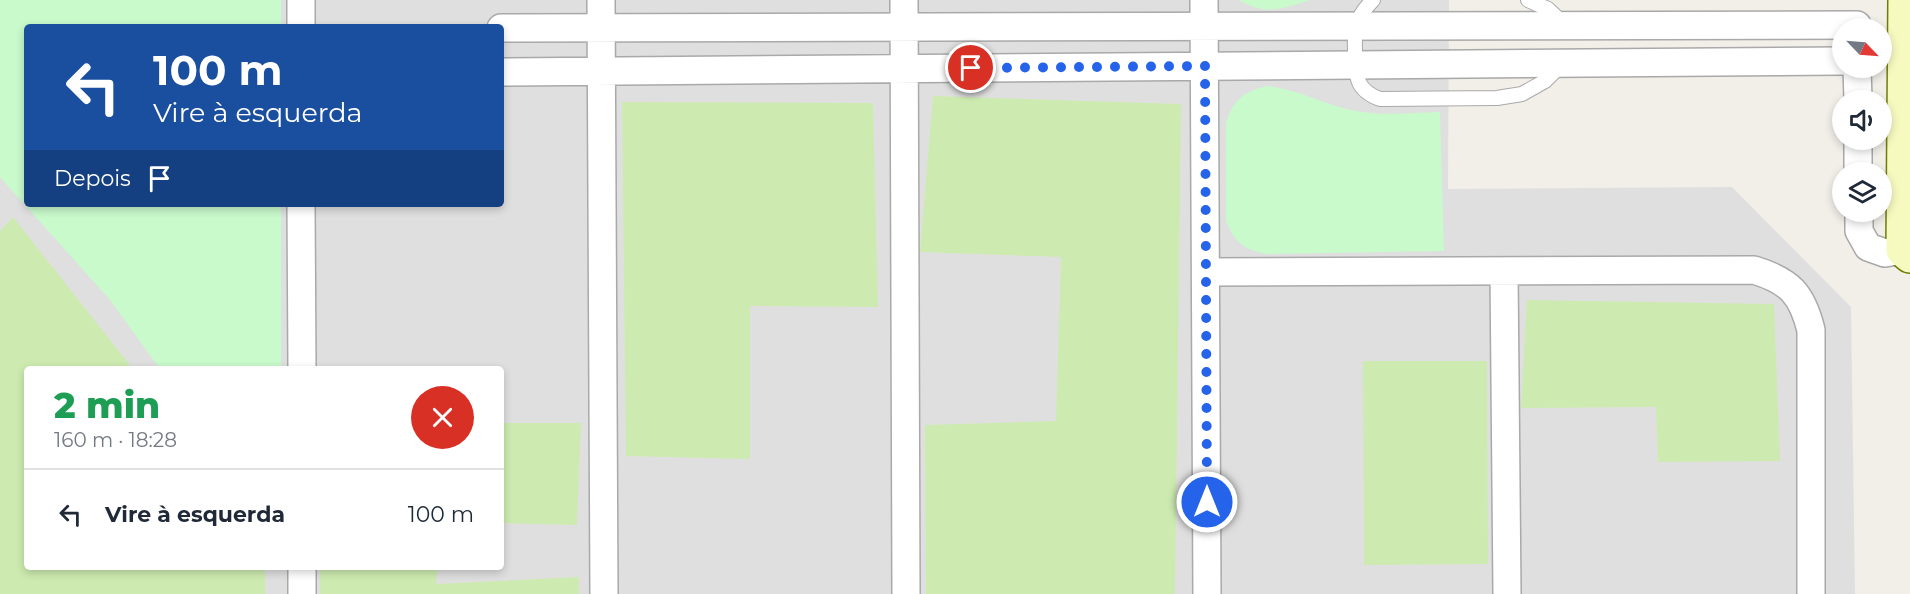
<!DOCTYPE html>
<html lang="pt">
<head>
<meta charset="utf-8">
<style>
	:root { --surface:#fff; --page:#f2f2f3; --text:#1f2937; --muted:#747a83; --line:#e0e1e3 }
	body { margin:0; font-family:Montserrat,sans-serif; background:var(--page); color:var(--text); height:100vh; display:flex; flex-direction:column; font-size:22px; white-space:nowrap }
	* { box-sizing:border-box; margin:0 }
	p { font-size:20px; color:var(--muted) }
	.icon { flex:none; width:33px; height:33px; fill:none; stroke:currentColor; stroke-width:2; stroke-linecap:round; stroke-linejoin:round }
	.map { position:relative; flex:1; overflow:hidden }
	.drawer { position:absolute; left:24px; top:366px; width:480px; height:204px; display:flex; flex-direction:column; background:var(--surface); border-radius:6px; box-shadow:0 3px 9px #0003 }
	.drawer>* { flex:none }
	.guide { position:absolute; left:24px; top:24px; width:480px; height:183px; border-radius:6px; box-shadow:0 3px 9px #0003; background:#1a4fa0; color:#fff; overflow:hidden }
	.needle { width:39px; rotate:115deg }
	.fabs { position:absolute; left:1832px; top:18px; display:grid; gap:12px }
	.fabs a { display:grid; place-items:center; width:60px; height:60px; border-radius:50%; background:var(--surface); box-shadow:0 3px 9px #0003; font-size:30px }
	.pin { position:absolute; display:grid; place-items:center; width:51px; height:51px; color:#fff; margin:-26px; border:3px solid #fff; border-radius:50%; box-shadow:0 2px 6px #0007 }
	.me { position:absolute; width:66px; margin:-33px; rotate:0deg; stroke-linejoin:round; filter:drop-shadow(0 0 4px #0008) }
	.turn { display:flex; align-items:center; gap:21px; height:126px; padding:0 30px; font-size:27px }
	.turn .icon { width:78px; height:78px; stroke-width:2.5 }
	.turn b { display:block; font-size:42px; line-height:51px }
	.then { display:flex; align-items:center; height:57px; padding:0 30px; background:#0003; gap:12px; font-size:22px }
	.round { display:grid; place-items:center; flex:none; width:63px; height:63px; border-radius:32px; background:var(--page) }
	.summary { display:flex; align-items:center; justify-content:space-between; height:102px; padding:0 30px }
	h1 { font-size:36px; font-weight:800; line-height:45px; color:#1e9e55 }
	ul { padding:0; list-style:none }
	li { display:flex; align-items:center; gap:18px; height:90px; padding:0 30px; border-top:2px solid var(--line) }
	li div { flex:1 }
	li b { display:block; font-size:22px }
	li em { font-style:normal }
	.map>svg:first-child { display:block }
</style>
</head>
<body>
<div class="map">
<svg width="1910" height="594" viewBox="0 0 1910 594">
	<rect width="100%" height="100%" fill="#f2efe9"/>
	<path fill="#e0dfdf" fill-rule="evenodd" d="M0 0H1449L1448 189 1732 187 1851 307 1855 594H0ZM27 27H501V204H27ZM27 369H501V567H27Z"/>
	<path fill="#cdebb0" d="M933 96 1181 104 1175 594H926L925 425 1056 421 1061 257 920 252Z
		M622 102 873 103 878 307 750 306V459L626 456Z
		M13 217 133 369H27V567H265V594H0V231Z
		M1527 300 1774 304 1780 461 1658 462 1656 407 1521 408Z
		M1363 361H1487L1488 564 1364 565Z
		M501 423H581L577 525 501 523Z
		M320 567H438L436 584 579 577V594H320Z"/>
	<path fill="#c8facc" d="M0 0H281V27H27V204H281V369H160L110 300 0 177Z
		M1239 0H1310C1282 9 1265 16 1239 0Z
		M1267 86C1294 89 1317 101 1343 108 1374 117 1408 113 1440 112L1444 251 1267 254C1243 250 1235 242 1226 221V123C1234 99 1243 92 1267 86Z"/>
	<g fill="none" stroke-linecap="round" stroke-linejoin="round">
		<g stroke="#a9a9a9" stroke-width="16">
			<path id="lane" d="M1373 0C1366 7 1360 14 1357 24 1354 32 1355 43 1355 53 1356 75 1355 90 1380 99L1497 98 1522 94 1545 81 1562 64
				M1528 0 1548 9 1564 24"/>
		</g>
		<g stroke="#a9a9a9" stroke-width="30">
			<path id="street" d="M301 0V27
				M601 0 604 594
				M904 0 906 594
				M1204 0 1207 594
				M501 28 1857 25
				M1857 68 1858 100
				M501 72 1842 61
				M1858 140V172
				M301 204 302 369
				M1859 212V231L1868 247 1885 253 1903 250
				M1504 271 1507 594
				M1206 272 1754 270C1790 281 1802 294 1811 330V594
				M302 567V594"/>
		</g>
		<g stroke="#707d05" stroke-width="36">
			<path id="secondary" d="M1905 0 1903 250 1910 256"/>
		</g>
		<use href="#lane" stroke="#fff" stroke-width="14"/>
		<use href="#street" stroke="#fff" stroke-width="27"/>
		<use href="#secondary" stroke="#f7fabf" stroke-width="33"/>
	</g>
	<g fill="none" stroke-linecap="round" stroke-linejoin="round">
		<path stroke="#2563eb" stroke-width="10" stroke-dasharray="0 18" d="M971 68 1205 66 1207 502"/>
	</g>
</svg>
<div class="fabs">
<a><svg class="needle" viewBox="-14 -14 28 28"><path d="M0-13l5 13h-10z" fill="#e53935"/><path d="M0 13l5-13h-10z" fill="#747a83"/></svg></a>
<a><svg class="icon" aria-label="sound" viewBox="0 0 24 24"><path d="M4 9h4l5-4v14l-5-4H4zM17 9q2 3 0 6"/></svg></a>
<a><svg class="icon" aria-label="layers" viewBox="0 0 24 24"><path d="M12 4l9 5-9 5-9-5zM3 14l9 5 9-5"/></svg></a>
</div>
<div class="pin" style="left:971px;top:68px;background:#d93025"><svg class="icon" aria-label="arrive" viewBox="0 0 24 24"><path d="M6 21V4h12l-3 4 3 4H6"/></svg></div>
<svg class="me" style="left:1207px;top:502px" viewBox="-20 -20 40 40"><circle r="17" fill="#2563eb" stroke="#fff" stroke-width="3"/><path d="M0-11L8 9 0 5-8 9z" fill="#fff"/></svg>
<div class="guide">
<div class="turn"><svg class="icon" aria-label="left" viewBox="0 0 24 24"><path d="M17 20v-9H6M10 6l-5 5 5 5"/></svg><div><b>100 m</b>Vire à esquerda</div></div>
<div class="then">Depois<svg class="icon" aria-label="arrive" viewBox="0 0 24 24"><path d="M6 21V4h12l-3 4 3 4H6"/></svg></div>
</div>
<section class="drawer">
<div class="summary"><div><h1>2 min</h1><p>160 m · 18:28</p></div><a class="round" style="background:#d93025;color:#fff"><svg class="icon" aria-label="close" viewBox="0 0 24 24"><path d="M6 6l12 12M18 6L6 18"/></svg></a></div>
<ul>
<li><svg class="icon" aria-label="left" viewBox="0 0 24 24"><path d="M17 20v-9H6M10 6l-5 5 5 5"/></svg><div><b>Vire à esquerda</b></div><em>100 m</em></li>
</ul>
</section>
</div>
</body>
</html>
